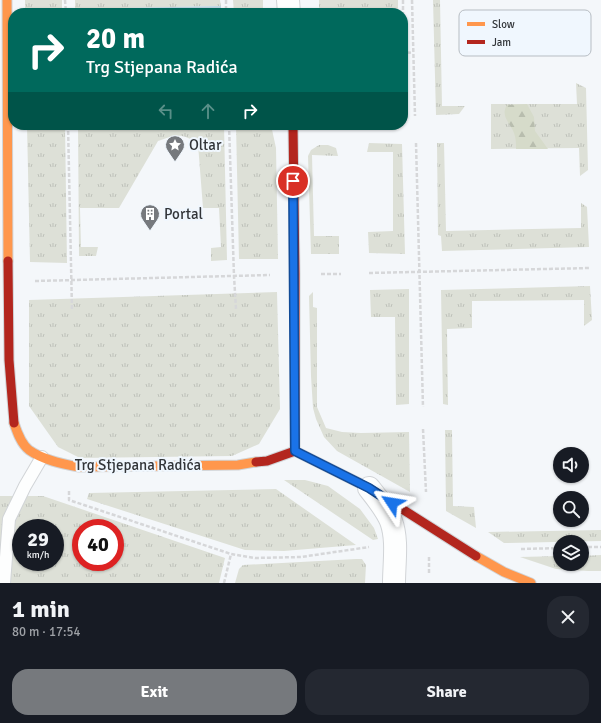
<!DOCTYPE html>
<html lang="en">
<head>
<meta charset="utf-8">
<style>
	:root { --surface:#171b24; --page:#242831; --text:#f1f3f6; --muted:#9ea1a6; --accent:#76797d }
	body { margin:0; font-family:Signika,sans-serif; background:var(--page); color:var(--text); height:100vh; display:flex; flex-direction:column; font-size:15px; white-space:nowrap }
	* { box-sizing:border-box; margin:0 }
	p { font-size:13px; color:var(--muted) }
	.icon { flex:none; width:22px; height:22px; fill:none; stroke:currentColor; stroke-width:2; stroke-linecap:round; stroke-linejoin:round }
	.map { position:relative; height:583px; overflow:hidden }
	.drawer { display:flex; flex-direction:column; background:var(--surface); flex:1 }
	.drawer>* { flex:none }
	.guide { position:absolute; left:8px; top:8px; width:400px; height:122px; border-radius:16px; box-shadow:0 1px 3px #0004; background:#00695c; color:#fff; overflow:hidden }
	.tools { position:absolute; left:553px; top:447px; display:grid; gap:8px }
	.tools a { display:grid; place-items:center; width:36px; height:36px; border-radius:50%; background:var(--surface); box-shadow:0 1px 3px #0004; font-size:20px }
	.speed { position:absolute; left:12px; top:519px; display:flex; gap:8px; font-size:20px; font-weight:700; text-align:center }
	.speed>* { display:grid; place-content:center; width:52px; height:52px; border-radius:50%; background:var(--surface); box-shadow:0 1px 3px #0004; line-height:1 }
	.speed small { font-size:10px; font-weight:400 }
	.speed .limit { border:6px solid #d22; background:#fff; color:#111 }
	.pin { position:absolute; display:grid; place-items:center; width:34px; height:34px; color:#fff; margin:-17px; border:2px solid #fff; border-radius:50%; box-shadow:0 1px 4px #0007 }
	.me { position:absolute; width:44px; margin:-22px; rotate:303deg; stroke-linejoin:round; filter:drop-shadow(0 0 3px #0008) }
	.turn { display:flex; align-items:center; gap:14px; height:84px; padding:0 12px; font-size:18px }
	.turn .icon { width:52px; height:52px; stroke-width:2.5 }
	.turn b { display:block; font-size:28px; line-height:34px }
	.lanes { display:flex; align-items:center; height:38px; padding:0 12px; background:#0003; justify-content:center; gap:20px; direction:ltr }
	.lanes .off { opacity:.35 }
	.round { display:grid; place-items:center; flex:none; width:42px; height:42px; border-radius:16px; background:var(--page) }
	.headline { display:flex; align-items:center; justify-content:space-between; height:68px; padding:0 12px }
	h1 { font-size:24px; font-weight:800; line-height:30px }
	.primary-button { display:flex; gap:8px; margin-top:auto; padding:8px 12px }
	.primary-button a { flex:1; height:46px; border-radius:16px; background:var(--accent); color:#fff; font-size:16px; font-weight:800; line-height:46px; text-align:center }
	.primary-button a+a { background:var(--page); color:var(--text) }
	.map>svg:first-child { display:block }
</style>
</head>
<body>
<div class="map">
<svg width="601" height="583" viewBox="0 0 601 583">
	<defs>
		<pattern id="grass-tufts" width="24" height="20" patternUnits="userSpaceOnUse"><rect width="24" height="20" fill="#dde0d7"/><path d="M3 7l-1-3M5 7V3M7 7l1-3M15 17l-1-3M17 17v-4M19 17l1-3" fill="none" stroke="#bec1b9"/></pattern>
		<pattern id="forest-firs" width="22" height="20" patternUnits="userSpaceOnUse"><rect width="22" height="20" fill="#d6dbca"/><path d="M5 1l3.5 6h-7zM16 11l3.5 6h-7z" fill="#b8bdae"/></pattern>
	</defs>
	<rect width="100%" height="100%" fill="#f4f7fa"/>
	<path fill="url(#grass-tufts)" fill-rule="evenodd" d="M25 0H62V13H25Z
		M75 0H220L221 6 75 9Z
		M233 0H263V13H234Z
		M319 0H398V13H319Z
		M433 0H440L442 106H465L459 114 436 115Z
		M576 83 586 88 588 170 580 176 579 148 491 149V104H577Z
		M27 125H65L67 263 30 262Z
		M78 125H224L227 260 211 261V248L221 247 219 208H203L198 144C182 132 175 135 158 141L119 208H80L81 247H98L96 256H79Z
		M236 125H271L276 148 278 259H239Z
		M369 143 402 144 405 254 369 253 368 232 393 231V152H367Z
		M437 143H444L446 231 581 228V203L587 207 589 247 442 251 441 236 438 235Z
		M319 145H328L336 148 338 156 312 155 314 236H339V254H311L308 156 311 150Z
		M590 286 592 320 584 326V300L472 301V328L447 329 448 405 443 404 441 290Z
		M409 289V404L396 405 395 317H371L370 290Z
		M277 292 280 409 259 444 232 456 80 458 58 447 29 406V300Z
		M313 292V307L317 308V407L326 428 342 432 361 433 409 432 410 492 337 451 324 437 316 419 313 408 311 376 309 296Z
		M445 430H452L453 506 474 507 476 528 446 511Z
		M284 480H305L328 486 360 509 374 528 378 539 373 540Z
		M276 489 356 545 284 551 245 550 87 499 89 493Z
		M0 496H43L225 558 219 583H0ZM21 528H55V562H21ZM81 528H115V562H81Z
		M601 530V541L504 543 488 532Z
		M601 555V571H588L556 569 520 557 560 556V564H582V556Z
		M356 559H362L366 565 365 583H235L239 569 243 565Z"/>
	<path fill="url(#forest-firs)" d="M527 104 534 117 535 131 548 149H516C516 144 516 138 514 133 510 123 500 116 507 105Z"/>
	<path fill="#bdd7e4" d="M221 6V13H75V9Z"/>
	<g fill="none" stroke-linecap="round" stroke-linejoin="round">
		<g stroke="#d1d4d7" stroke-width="14">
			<path id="lane" d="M4 583 9 519 25 486 42 457"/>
		</g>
		<g stroke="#d1d4d7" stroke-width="24">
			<path id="street" d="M288 0 289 13
				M369 488C377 498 386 509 391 521 398 540 394 563 394 583"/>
		</g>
		<g stroke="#d1d4d7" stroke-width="11">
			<path id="slow" d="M7 0 8 261
				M14 423C17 432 21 444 29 450 43 460 62 464 79 467L238 465 256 462
				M476 556 504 572 531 583"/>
		</g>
		<g stroke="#d1d4d7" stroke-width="11">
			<path id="jam" d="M293 125 295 274V451
				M8 261 9 360 14 423
				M256 462 267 461 295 451 369 488 476 556"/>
		</g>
		<path stroke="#d6d7d9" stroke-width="2.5" stroke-dasharray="4 2" stroke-linecap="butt" d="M65 0 66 13
			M226 0V13
			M403 0V13
			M412 0 415 116
			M403 20V52L413 53
			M68 125 72 310
			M229 125 234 276 236 309
			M416 143 423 407
			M369 273 590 268
			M321 274H341
			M35 281 270 275
			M423 429 426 492
			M69 491V500L231 554 255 558 301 557 369 547
			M582 547H601
			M521 549 560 548
			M429 573V557
			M224 583 231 554"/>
		<use href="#lane" stroke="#fdfefe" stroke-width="12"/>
		<use href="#street" stroke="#fdfefe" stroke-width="22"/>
		<use href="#slow" stroke="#ff974d" stroke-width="9"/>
		<use href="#jam" stroke="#b3261e" stroke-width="9"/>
	</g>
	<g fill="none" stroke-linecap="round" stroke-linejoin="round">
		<g stroke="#114b97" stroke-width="10">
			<path id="route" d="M293 181 295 451 369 488 392 503"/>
		</g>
		<use href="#route" stroke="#1a73e8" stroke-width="7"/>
	</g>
	<defs>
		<g id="sight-pin" transform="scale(1)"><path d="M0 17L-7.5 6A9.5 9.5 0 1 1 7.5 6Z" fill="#76797d" stroke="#f0f7fe"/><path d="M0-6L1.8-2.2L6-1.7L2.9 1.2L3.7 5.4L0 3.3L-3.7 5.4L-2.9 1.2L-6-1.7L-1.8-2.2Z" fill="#fff"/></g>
		<g id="building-pin" transform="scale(1)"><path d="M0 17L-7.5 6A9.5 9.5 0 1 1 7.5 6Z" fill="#76797d" stroke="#f0f7fe"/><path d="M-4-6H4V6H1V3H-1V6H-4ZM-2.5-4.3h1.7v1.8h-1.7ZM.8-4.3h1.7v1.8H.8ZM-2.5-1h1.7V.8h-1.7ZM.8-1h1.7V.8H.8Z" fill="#fff"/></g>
	</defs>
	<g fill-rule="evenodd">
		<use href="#sight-pin" x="175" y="145"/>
		<use href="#building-pin" x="150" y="214"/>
	</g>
	<g text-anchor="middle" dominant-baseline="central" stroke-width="4" stroke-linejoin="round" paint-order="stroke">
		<g font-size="15" fill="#323539" stroke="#f0f7fe" text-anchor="start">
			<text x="189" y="145">Oltar</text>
			<text x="164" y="214">Portal</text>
		</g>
		<g font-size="15" fill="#323539" stroke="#f0f7fe">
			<text x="138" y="465">Trg Stjepana Radića</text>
		</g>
	</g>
	<rect x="459" y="10" width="132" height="46" rx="6" fill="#f0f7fe" stroke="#b7bdc3" stroke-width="1"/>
	<rect x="467" y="22" width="18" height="4" fill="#ff974d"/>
	<rect x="467" y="40" width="18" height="4" fill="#b3261e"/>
	<g font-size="11" fill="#323539">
		<text x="492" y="28">Slow</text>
		<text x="492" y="46">Jam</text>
	</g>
</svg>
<div class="tools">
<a><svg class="icon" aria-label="sound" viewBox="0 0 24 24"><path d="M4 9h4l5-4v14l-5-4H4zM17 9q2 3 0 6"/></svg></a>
<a><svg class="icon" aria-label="search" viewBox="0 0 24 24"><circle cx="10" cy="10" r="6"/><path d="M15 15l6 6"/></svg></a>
<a><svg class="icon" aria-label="layers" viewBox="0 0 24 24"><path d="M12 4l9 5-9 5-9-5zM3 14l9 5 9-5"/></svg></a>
</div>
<div class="speed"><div>29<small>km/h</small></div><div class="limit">40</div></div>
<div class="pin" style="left:293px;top:181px;background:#d93025"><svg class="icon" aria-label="arrive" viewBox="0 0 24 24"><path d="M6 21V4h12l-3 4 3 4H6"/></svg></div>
<svg class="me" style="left:392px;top:503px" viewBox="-20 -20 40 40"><path d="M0-17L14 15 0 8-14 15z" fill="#1a73e8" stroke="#fff" stroke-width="4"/></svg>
<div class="guide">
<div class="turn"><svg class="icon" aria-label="right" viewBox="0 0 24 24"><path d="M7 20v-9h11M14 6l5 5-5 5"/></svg><div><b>20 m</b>Trg Stjepana Radića</div></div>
<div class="lanes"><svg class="icon off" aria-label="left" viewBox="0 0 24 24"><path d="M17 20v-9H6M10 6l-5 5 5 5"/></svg><svg class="icon off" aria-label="ahead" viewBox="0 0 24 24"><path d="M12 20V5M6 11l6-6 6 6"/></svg><svg class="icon" aria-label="right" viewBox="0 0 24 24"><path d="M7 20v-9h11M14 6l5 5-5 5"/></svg></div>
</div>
</div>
<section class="drawer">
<div class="headline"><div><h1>1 min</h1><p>80 m · 17:54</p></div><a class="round"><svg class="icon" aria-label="close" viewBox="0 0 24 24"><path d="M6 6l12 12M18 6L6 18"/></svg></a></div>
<div class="primary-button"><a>Exit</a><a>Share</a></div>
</section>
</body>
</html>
